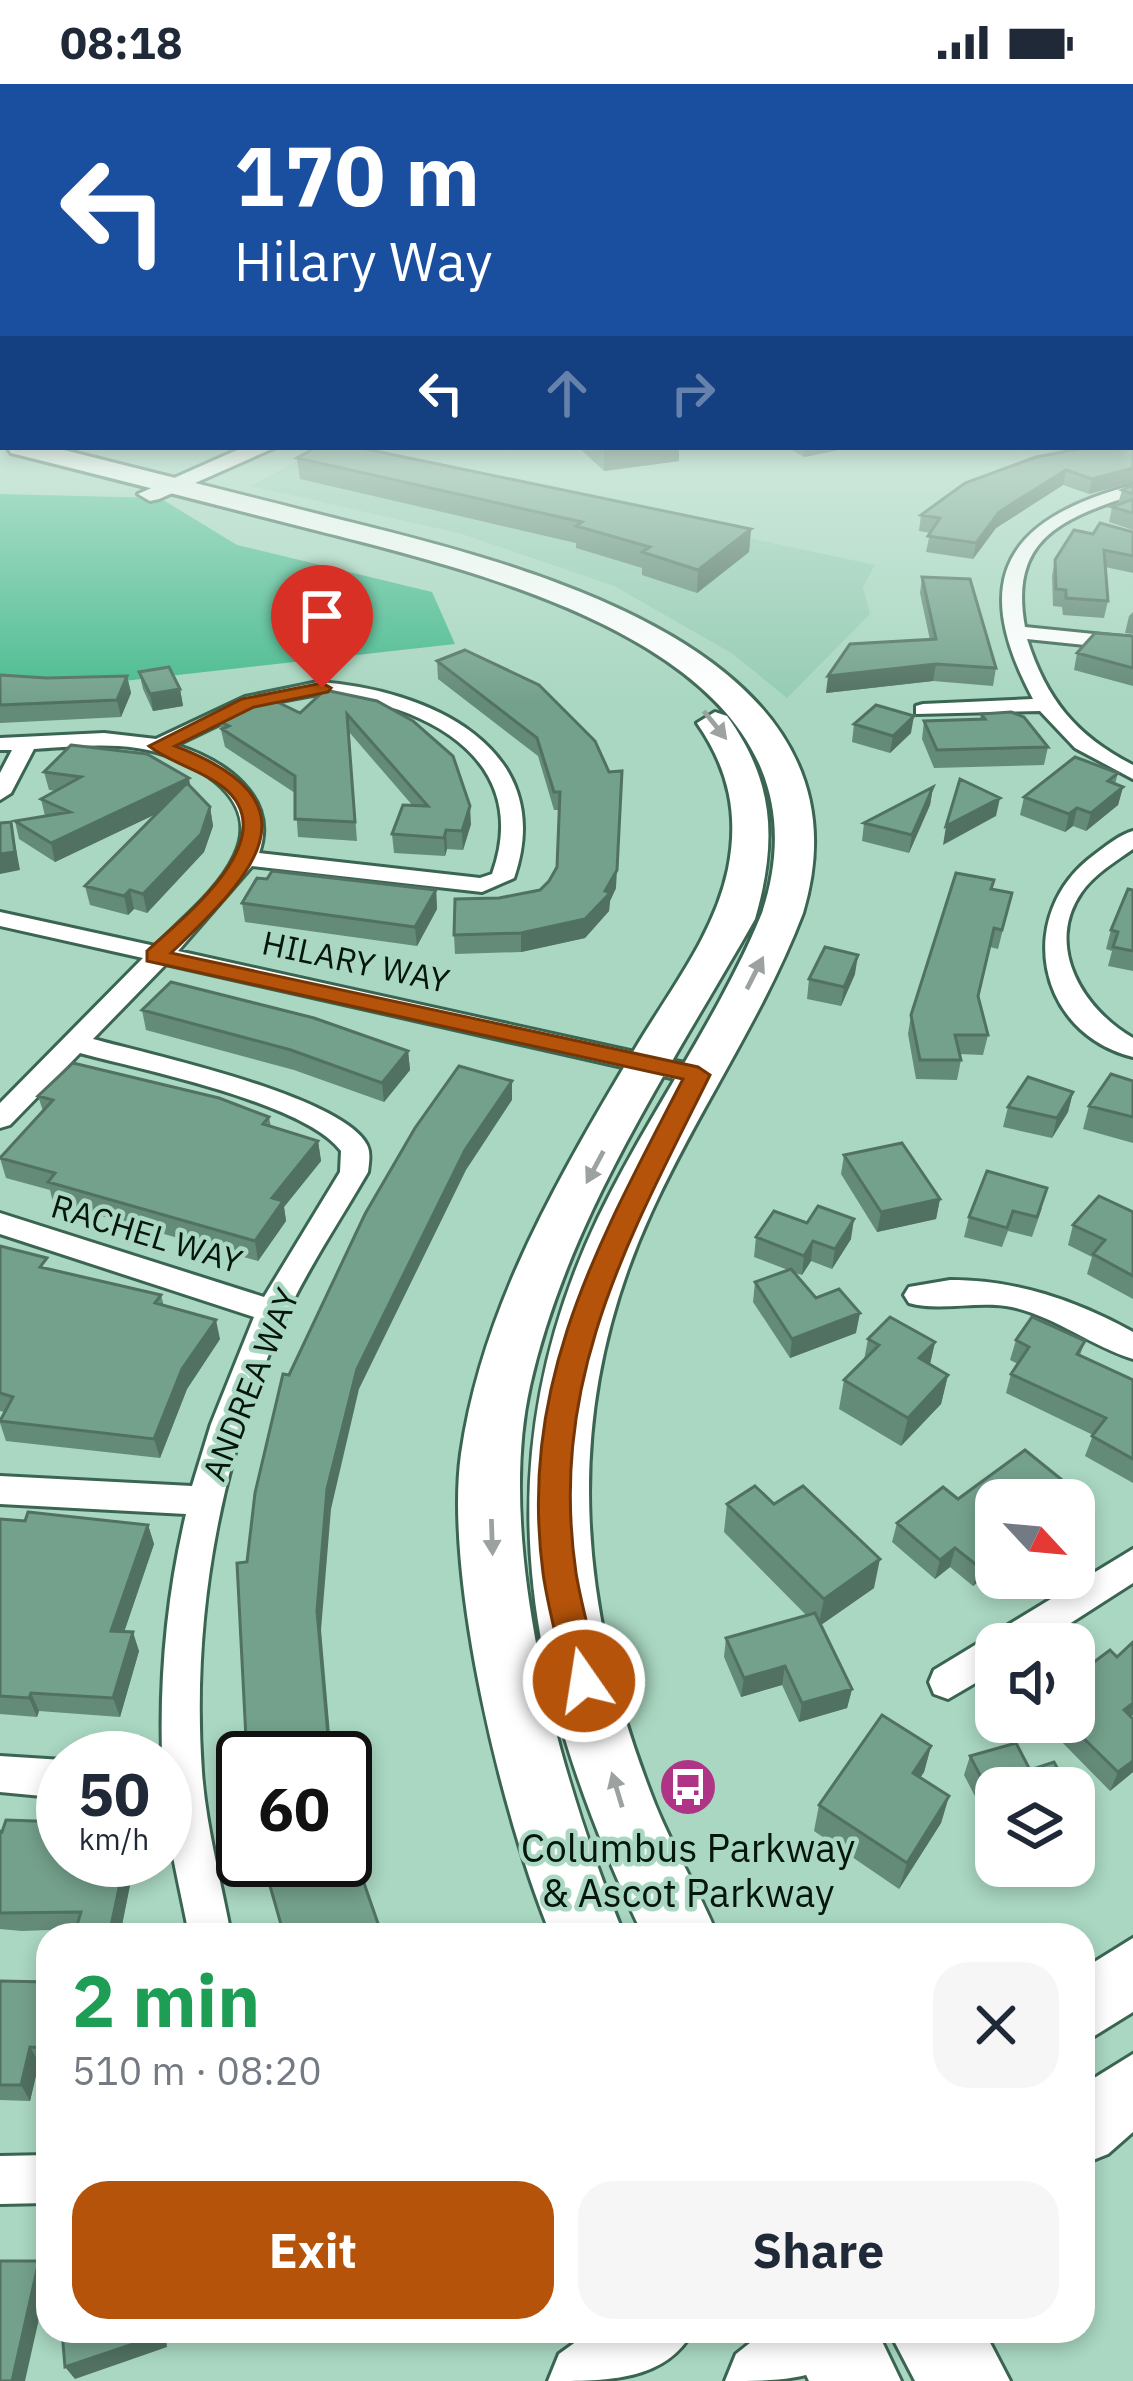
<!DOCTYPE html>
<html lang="en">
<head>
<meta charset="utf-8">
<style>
	:root { --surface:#fff; --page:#f6f6f7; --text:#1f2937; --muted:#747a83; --accent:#b45309 }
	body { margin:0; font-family:"IBM Plex Sans",sans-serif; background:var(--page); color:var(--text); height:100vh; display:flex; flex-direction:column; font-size:45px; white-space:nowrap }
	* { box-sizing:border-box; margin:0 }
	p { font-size:39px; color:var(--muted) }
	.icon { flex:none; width:66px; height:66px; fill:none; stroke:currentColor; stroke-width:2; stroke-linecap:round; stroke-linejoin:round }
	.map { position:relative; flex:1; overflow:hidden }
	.side { position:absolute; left:36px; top:1839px; width:1059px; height:420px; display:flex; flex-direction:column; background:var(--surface); border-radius:36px; box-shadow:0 6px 18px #0003 }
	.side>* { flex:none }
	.top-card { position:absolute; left:0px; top:0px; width:1134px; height:366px; box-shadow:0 6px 18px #0003; background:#1a4fa0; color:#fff; overflow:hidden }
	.needle { width:78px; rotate:116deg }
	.tools { position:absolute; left:975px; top:1395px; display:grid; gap:24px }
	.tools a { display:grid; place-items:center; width:120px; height:120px; border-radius:24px; background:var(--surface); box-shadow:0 6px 18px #0003; font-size:60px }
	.speed { position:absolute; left:36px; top:1647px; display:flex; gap:24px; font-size:60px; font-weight:700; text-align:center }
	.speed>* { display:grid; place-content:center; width:156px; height:156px; border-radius:50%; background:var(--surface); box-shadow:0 6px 18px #0003; line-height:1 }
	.speed small { font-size:30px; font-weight:400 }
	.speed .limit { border:6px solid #111; border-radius:18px; background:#fff; color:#111 }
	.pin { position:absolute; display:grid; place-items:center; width:102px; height:102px; color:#fff; margin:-123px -51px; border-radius:50% 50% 50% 0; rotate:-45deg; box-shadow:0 0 12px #0007 }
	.pin .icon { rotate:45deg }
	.me { position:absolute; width:132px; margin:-66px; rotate:347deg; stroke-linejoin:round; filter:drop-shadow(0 0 9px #0008) }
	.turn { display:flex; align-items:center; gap:42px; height:252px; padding:0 36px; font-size:54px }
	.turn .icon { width:156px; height:156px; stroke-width:2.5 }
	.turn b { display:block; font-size:84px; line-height:102px }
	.lanes { display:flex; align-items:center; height:114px; padding:0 36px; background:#0003; justify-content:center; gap:60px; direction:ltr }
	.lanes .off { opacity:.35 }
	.round { display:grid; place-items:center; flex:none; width:126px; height:126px; border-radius:36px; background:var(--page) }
	.head { display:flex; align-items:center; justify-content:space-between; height:204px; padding:0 36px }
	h1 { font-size:72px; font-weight:800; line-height:90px; color:#1e9e55 }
	.action { display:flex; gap:24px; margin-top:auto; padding:24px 36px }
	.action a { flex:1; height:138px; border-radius:36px; background:var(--accent); color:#fff; font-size:48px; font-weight:800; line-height:138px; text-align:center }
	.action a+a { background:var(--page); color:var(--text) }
	.status { display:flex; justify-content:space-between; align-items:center; height:84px; padding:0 60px; background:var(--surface); direction:ltr }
	.status svg { height:33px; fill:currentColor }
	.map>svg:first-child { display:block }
</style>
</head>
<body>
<div class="status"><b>08:18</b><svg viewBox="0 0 49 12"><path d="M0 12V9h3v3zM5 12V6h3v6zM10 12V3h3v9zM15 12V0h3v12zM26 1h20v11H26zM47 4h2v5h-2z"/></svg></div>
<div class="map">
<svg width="1133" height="2297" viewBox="0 0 1133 2297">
	<rect width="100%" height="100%" fill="#a9d7c1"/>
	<path fill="#96ccb4" d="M323 363 875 481 863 503 870 530 787 614 733 570 614 502 462 450 251 402Z"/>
	<path fill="#49bb8f" d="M0 410 160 414 237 461 432 508 455 560 43 606 0 605Z"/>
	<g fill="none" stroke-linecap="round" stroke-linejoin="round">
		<g stroke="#3b6553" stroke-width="6">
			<path id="street" d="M1133 401V411C1060 435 1009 456 1025 543L1133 554V566L1027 555C1046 615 1076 652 1133 681V695L1075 664 1040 627 916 630V622L923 620 1033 615C968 493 1007 435 1133 401Z
				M318 598C426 605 559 663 514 794L482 808 252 782 178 867 698 982 712 991 698 1000 166 880 93 955C148 970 343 1012 367 1061 371 1069 369 1079 368 1088 342 1133 313 1176 290 1223 221 1366 191 1530 202 1688 206 1743 221 1797 231 1851H189C181 1808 170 1766 165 1723 157 1628 163 1527 186 1430L0 1420V1392L192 1402 211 1340 254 1233 0 1150V1129L264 1213 340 1088 341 1067C304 1018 142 986 80 969L10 1041 0 1044V1019L143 874 0 842V828L155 862C182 835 219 806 235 771 264 710 186 671 137 664 103 659 68 663 34 665L11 709 0 716V689L12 666H0V654L104 649 156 655 245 613ZM318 610C417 616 535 671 492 790L480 794 259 769C279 712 223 676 176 661L259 621Z
				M1133 747V765C1115 778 1094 790 1081 809 1044 863 1084 926 1133 954V973C1036 949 1014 830 1094 771 1106 762 1119 751 1133 747Z
				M950 1196C1016 1196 1075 1216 1133 1248V1275C1091 1262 1056 1233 1012 1223 978 1216 940 1228 909 1219L904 1211 909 1203Z
				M1133 1465V1499L1038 1560H996V1587L948 1615 934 1610 929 1598 934 1586Z
				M0 1672 63 1676V1714L0 1708Z
				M48 2071V2119L0 2120V2072Z"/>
		</g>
		<g stroke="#3b6553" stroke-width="6">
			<path id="secondary" d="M244 363H276L159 415 150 417 138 410Z
				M1133 1854V1928L1083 1959V1885Z
				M1133 1970V2048L1108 2070 1083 2080V2001Z
				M591 2247H693C665 2297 609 2297 548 2297L559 2270Z
				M765 2247H864C836 2297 786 2297 725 2297L736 2270Z"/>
		</g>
		<g stroke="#3b6553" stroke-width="6">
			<path id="primary" d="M7 363H52C144 386 235 409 326 432 511 478 883 562 803 829 763 934 697 1027 651 1129 560 1328 576 1520 655 1720 673 1765 699 1806 717 1851H643C528 1610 479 1385 598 1134 648 1030 718 936 762 829 848 568 482 489 303 443 205 418 108 393 11 369Z
				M715 628 727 632C775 698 777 758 755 835 671 983 568 1133 530 1302 494 1462 562 1701 624 1851H551C503 1736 444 1493 461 1370 482 1222 561 1089 636 963 670 906 714 851 728 785 739 731 729 685 697 639Z
				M785 2247H877L901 2297H809Z
				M889 2247H984L1010 2297H915Z"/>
		</g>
		<use href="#street" fill="#fff" fill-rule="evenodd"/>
		<use href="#secondary" fill="#fff" fill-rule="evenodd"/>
		<use href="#primary" fill="#fff" fill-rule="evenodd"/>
	</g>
	<path fill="#648a78" d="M1133 346V398L1089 410 1063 401 996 444 973 475 926 468 930 449 919 447 921 431Z
		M578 363H679V377L604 387Z
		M787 363H853L804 373Z
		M297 374 751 445 749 468 697 509 642 491V484L576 464V459L300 395Z
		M1133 401V446L1109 438 1112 423 1118 420 1122 406Z
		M1133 448V489L1105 483 1108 517 1104 534 1063 531 1062 523 1053 522 1052 492 1055 476 1093 450Z
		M922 493 996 584 993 602 933 597 826 609 930 556 920 509Z
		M1133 528V550L1125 549 1129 532Z
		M1133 552V602L1074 586 1077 569Z
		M437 577 539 601 616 804 610 817 609 827 585 854 521 868 455 870 454 851 499 814 540 806 549 797 557 783 560 726H554L538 672 438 595Z
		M139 588 180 605 183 622 153 627 143 605Z
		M0 591 47 594 127 592 131 609 121 633 0 639Z
		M325 606 471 740 463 766 447 765 445 772 394 769 392 750 413 722 349 648 357 757 298 753 295 709 225 663 219 637 300 629Z
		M981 630 1048 663 1044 681 934 684 922 655 924 637 980 636Z
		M854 640 911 649 890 669 852 658Z
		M44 688 190 702 210 723 213 742 204 768 147 829 134 825 128 831 90 821 85 802 157 729 55 778 19 755 15 737 45 732 41 715 56 707 49 706Z
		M1118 689 1115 700 1123 703 1118 721 1086 747 1073 742 1065 748 1020 731 1024 713Z
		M933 703 930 721 909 769 862 757 864 739Z
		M992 805 1012 809 998 865 990 863 979 913 988 951 983 971 959 970 961 976 957 996 916 995 908 950 911 931Z
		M436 806 437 825 417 862 245 838 242 819Z
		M1133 806V887L1108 882 1112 867 1106 865 1111 846Z
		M855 890 841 922 807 915 809 895Z
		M142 926 408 967 410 986 384 1018 294 986 146 946Z
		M1133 997V1059L1083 1045 1089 1022Z
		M1073 1008 1068 1028 1052 1054 1003 1043 1008 1023Z
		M38 1012 269 1033 271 1043 318 1057 321 1077 284 1123 286 1137 258 1177 53 1118 50 1106 6 1094 0 1074 43 1027Z
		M844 1071 940 1115 936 1135 877 1148 841 1090Z
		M1042 1124 1032 1153 1008 1147 1002 1163 964 1153 969 1133Z
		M1133 1128V1215L1087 1190 1092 1173 1068 1161 1073 1141Z
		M756 1153 851 1155 832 1185 811 1177 802 1191 795 1189 816 1214 856 1249 790 1274 753 1218 755 1198 788 1186 754 1173Z
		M0 1162 51 1186 161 1211 164 1222 220 1255 187 1305 160 1374 6 1357 0 1339 4 1328 0 1327Z
		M868 1255 935 1258 930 1280 948 1291 941 1320 901 1362 839 1325 844 1296 864 1276Z
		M1016 1256 1085 1257 1080 1271 1133 1296V1399L1085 1372 1093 1351 1006 1309 1011 1290 1018 1280 1010 1276Z
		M1072 1404 1068 1416H996V1484L973 1502 950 1483 935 1495 892 1458 897 1439 958 1415Z
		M727 1420H774L874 1504 821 1541 852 1605 847 1624 799 1638 782 1601 741 1613 724 1573 726 1554 807 1532 724 1448Z
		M0 1435 148 1441 154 1460 124 1548 139 1567 120 1633 39 1627 37 1633 0 1630Z
		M1133 1558V1631L1131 1633 1133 1635V1688L1110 1707 1055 1651 1060 1638H1074V1593L1117 1573Z
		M931 1662 924 1688 920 1694 949 1712 941 1739 899 1805 814 1747 819 1721Z
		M970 1672 1030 1686 996 1704V1753L964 1691Z
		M0 1747 63 1776H135L120 1851H74L76 1845 22 1847 0 1845Z
		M0 1897 48 1898V1980L39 1979 30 2017 0 2016Z"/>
	<path fill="#517162" d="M625 363H679V377L604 387V366Z
		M804 363H853L804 373Z
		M1133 384V398L1089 410 1092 395Z
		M1066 386 1063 401 996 444 973 475 976 459 999 428Z
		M751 445 749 468 697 509 698 486Z
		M936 580 933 597 826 609 828 592Z
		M127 592 131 609 121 633 117 616Z
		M180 605 183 622 153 627 150 610Z
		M914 632 911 649 890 669 893 652Z
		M622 687 616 804 610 817 609 827 585 854 521 868V849Z
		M189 694 192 713 55 778 51 759Z
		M933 703 930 721 909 769 912 751Z
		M1123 703 1118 721 1086 747 1091 729Z
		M1000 714 996 732 943 761 946 742Z
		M470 722 471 740 463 766 462 747Z
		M210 723 213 742 204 768 147 829 143 810Z
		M1077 724 1073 742 1065 748 1069 730Z
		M11 738 20 786 0 790V770Z
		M446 746 447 765 445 772 444 754Z
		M130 806 134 825 128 831 124 812Z
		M436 806 437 825 417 862 415 843Z
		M858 871 855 890 841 922 844 903Z
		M408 967 410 986 384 1018 382 999Z
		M512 997V1016L466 1086 359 1305 331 1425 321 1546 332 1674H330L317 1527 327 1405 357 1285 465 1066Z
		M1073 1008 1068 1028 1052 1054 1057 1034Z
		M318 1057 321 1077 284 1123 286 1137 258 1177 255 1157 272 1114Z
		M940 1115 936 1135 877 1148 881 1128Z
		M854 1135 851 1155 832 1185 835 1165Z
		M813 1157 811 1177 802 1191 804 1172Z
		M860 1229 856 1249 790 1274 792 1255Z
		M216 1236 220 1255 187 1305 160 1374 154 1355 182 1285Z
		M935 1258 928 1288 919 1274Z
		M948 1291 941 1320 901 1362 908 1334Z
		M1072 1404 1068 1416H1057Z
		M148 1441 154 1460 118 1566 111 1547Z
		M955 1464 950 1483 935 1495 940 1476Z
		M996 1469V1484L973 1502 979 1483Z
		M880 1475 874 1504 818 1543 824 1515Z
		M133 1548 139 1567 120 1633 113 1614Z
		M785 1582 782 1601 741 1613 744 1594Z
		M852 1605 847 1624 799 1638 802 1619Z
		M31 1609 39 1627 37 1633 29 1614Z
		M1133 1619V1631L1116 1645 1124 1626Z
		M931 1662 924 1688 905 1716 913 1689Z
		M1133 1677V1688L1110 1707 1118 1688Z
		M949 1712 941 1739 899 1805 907 1779Z
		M1088 1739 1079 1757 1074 1759V1743Z
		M125 1776H135L120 1851H109Z
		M30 1963 39 1979 30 2017 21 2001Z
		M39 2177 48 2189V2195L25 2297H12Z
		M159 2247H181L166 2254 167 2263 75 2295 65 2283Z"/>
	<path fill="#74a18c" stroke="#517162" stroke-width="3" d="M1133 346V384L1092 395 1066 386 999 428 976 459 928 452 940 434 921 431 965 399 1036 373 1089 363H1131V347Z
		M317 363H356L751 445 698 486 642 468 650 463 576 442 582 438 297 374Z
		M1133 401V410L1122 406Z
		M1133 415V429L1112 423Z
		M1100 439 1133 448V472L1104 466 1108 517 1066 514V506L1056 505 1055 476 1074 446 1093 450Z
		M922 493 970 495 996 584 936 580 828 592 850 560 936 555Z
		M1095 549 1133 552V584L1077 569Z
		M465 566 539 601 595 657 609 688 622 687 617 786 605 807 610 809 585 835 521 849 454 851 455 815 499 814 540 806 549 797 557 783 560 708H554L537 654 437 577Z
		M169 583 180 605 150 610 139 588Z
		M0 591 47 594 127 592 117 616 0 621Z
		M325 606 377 617 413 637 453 672 470 722 462 747 446 746 444 754 392 750 403 721 428 722 347 630 355 738 295 735V692L222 645 229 642 219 637 269 614 300 629Z
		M876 621 914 632 893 652 854 640Z
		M1011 628 1024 633 1048 663 937 666 924 637 985 635 981 630Z
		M71 661 147 670 189 694 51 759 15 737 70 728 41 715 81 693 44 688Z
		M1075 673 1118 689 1108 697 1123 703 1091 729 1077 724 1069 730 1024 713Z
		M960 695 1000 714 946 742Z
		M187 699 210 723 201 750 143 810 130 806 124 812 85 802Z
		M933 703 912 751 864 739Z
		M11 738 15 768 0 770V739Z
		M272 787 436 806 415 843 242 819 257 794 267 795Z
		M956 789 994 796 991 805 1012 809 1002 846 994 844 978 912 988 951H955L961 976H920L911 931Z
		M1128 805 1133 806V867L1113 863 1118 848 1111 846Z
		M825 863 858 871 844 903 809 895Z
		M171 898 314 934 408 967 382 999 291 966 142 926Z
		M73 979 219 1014 269 1033 263 1040 318 1057 272 1114 283 1117 255 1157 48 1098 55 1089 0 1074 53 1016 38 1012Z
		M459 982 512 997 465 1066 357 1285 327 1405 317 1527 330 1674H247L237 1479 247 1478 255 1409 283 1290 289 1291 365 1130 415 1044Z
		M1111 990 1133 997V1033L1089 1022Z
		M1028 993 1073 1008 1057 1034 1008 1023Z
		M902 1059 940 1115 881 1128 844 1071Z
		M987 1087 1047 1104 1037 1133 1013 1127 1007 1144 969 1133Z
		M1099 1112 1133 1128V1192L1093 1170 1105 1156 1073 1141Z
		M818 1122 854 1135 835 1165 813 1157 804 1172 756 1153 774 1127 807 1139Z
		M0 1162 47 1174 40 1183 161 1211 155 1219 216 1236 182 1285 154 1355 0 1337 13 1313 0 1309Z
		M791 1185 816 1214 839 1205 860 1229 792 1255 755 1198Z
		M890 1233 935 1258 919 1274 948 1291 908 1334 844 1296 879 1261 868 1255Z
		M1032 1233 1085 1257 1077 1270 1133 1296V1375L1092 1352 1106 1334 1011 1290 1029 1263 1016 1256Z
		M1025 1366 1072 1404 1057 1416H996V1469L979 1483 955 1464 940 1476 897 1439 943 1403 958 1415Z
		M755 1402 774 1420 803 1402 880 1475 824 1515 727 1420Z
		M28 1428 148 1441 111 1547 133 1548 113 1614 31 1609 29 1614 0 1612V1435L25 1437Z
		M815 1529 852 1605 802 1619 785 1582 744 1594 726 1554Z
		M1133 1558V1619L1124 1626 1133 1635V1677L1118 1688 1067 1638H1074V1623L1083 1616 1074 1607V1593L1110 1566 1117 1573Z
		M882 1631 931 1662 913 1689 949 1712 907 1779 819 1721Z
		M1016 1659 1030 1686 1054 1678 1068 1704H996V1722L970 1672Z
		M1074 1715 1088 1739 1074 1743Z
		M6 1736 63 1738V1776H125L109 1851H74L81 1828 0 1829V1747L2 1748Z
		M345 1740 347 1750 382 1851H284L268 1795 264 1776H345Z
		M0 1897 48 1898V1964L30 1963 21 2001H0Z
		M0 2177H39L12 2297H0Z
		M62 2247H159L160 2251 65 2283Z"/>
	<defs><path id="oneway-solid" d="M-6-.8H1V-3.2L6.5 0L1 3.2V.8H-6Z" transform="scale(3)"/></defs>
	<g fill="#9ba29f">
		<use href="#oneway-solid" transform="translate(715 641) rotate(51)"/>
		<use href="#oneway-solid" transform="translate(755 889) rotate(-63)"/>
		<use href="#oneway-solid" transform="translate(595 1083) rotate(118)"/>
		<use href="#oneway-solid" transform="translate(492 1453) rotate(88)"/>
		<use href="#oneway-solid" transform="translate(617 1706) rotate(-107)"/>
	</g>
	<linearGradient id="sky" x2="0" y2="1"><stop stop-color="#90b0eb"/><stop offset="0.48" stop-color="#d8ede3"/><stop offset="1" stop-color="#d8ede3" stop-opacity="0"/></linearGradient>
	<rect width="1133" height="618" fill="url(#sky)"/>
	<path fill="#b45309" stroke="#753606" stroke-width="3" d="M322 599 331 604 328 608 254 623 175 662C325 719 252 792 171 869L698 983 710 991C628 1156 548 1296 576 1489 582 1525 593 1562 601 1597L596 1608 584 1613 571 1608 566 1597C559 1562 548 1525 543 1489 518 1298 599 1158 683 995L147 877V867C182 834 287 754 223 703 200 685 170 679 149 662L242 615Z"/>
	<defs>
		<g id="bus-disc" transform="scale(3)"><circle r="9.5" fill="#b03486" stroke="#a9d7c1"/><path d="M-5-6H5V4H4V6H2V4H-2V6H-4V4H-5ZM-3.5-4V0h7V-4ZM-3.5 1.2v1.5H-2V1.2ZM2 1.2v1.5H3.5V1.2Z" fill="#fff"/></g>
	</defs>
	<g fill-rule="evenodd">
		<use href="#bus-disc" x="688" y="1703"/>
	</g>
	<g text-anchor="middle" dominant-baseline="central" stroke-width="9" stroke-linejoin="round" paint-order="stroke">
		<g font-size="33" fill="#05160e" stroke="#a9d7c1">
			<text transform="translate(356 877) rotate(12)">HILARY WAY</text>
			<text transform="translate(147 1149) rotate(17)">RACHEL WAY</text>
			<text transform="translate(250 1300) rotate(-68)">ANDREA WAY</text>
		</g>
		<g font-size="39" fill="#05160e" stroke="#a9d7c1">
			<text x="688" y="1763">Columbus Parkway<tspan x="688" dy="45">&amp; Ascot Parkway</tspan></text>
		</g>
	</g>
</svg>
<div class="tools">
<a><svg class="needle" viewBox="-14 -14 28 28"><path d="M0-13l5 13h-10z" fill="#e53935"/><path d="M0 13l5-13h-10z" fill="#747a83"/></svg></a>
<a><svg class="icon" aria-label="sound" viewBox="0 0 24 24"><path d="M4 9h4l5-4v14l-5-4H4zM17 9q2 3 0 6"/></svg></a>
<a><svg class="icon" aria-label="layers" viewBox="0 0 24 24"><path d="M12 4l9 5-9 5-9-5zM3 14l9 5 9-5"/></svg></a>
</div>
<div class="speed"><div>50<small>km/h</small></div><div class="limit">60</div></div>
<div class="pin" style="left:322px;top:604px;background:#d93025"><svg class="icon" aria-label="arrive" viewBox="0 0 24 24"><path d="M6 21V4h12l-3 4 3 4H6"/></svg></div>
<svg class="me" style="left:584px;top:1597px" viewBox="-20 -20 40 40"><circle r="17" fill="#b45309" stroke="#fff" stroke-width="3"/><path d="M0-11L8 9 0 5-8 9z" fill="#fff"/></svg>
<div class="top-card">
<div class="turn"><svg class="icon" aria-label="left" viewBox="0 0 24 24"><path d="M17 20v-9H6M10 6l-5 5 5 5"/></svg><div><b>170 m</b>Hilary Way</div></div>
<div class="lanes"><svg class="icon" aria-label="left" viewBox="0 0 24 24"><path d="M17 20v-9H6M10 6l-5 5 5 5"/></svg><svg class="icon off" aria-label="ahead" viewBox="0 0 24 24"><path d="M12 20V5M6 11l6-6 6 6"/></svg><svg class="icon off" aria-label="right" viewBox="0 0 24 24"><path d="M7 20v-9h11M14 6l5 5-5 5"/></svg></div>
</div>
<section class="side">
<div class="head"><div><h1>2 min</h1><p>510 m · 08:20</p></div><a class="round"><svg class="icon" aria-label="close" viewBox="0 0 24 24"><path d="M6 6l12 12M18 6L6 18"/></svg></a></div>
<div class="action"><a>Exit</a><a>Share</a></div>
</section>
</div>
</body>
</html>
